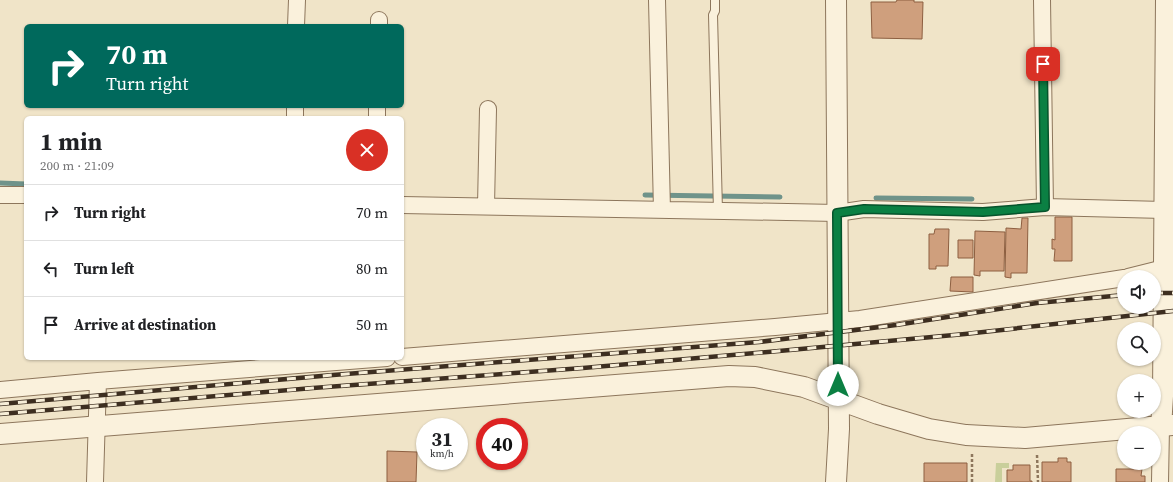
<!DOCTYPE html>
<html lang="en">
<head>
<meta charset="utf-8">
<style>
	:root { --surface:#fff; --page:#f6f6f6; --text:#202124; --muted:#757577; --line:#e0e0e0 }
	body { margin:0; font-family:"Source Serif 4",serif; background:var(--page); color:var(--text); height:100vh; display:flex; flex-direction:column; font-size:15px; white-space:nowrap }
	* { box-sizing:border-box; margin:0 }
	p { font-size:13px; color:var(--muted) }
	.icon { flex:none; width:22px; height:22px; fill:none; stroke:currentColor; stroke-width:2; stroke-linecap:round; stroke-linejoin:round }
	.map { position:relative; flex:1; overflow:hidden }
	.side { position:absolute; left:24px; top:116px; width:380px; height:244px; display:flex; flex-direction:column; background:var(--surface); border-radius:6px; box-shadow:0 1px 3px #0004 }
	.side>* { flex:none }
	.banner { position:absolute; left:24px; top:24px; width:380px; height:84px; border-radius:6px; box-shadow:0 1px 3px #0004; background:#00695c; color:#fff; overflow:hidden }
	.buttons { position:absolute; left:1117px; top:270px; display:grid; gap:8px }
	.buttons a { display:grid; place-items:center; width:44px; height:44px; border-radius:50%; background:var(--surface); box-shadow:0 1px 3px #0004; font-size:20px }
	.speed { position:absolute; left:416px; top:418px; display:flex; gap:8px; font-size:20px; font-weight:700; text-align:center }
	.speed>* { display:grid; place-content:center; width:52px; height:52px; border-radius:50%; background:var(--surface); box-shadow:0 1px 3px #0004; line-height:1 }
	.speed small { font-size:10px; font-weight:400 }
	.speed .limit { border:6px solid #d22; background:#fff; color:#111 }
	.pin { position:absolute; display:grid; place-items:center; width:34px; height:34px; color:#fff; margin:-17px; border-radius:8px; box-shadow:0 2px 6px #0006 }
	.me { position:absolute; width:44px; margin:-22px; rotate:0deg; stroke-linejoin:round; filter:drop-shadow(0 0 3px #0008) }
	.turn { display:flex; align-items:center; gap:14px; height:84px; padding:0 16px; font-size:18px }
	.turn .icon { width:52px; height:52px; stroke-width:2.5 }
	.turn b { display:block; font-size:28px; line-height:34px }
	.round { display:grid; place-items:center; flex:none; width:42px; height:42px; border-radius:21px; background:var(--page) }
	.head { display:flex; align-items:center; justify-content:space-between; height:68px; padding:0 16px }
	h1 { font-size:24px; font-weight:700; line-height:30px }
	ul { padding:0; list-style:none }
	li { display:flex; align-items:center; gap:12px; height:56px; padding:0 16px; border-top:1px solid var(--line) }
	li div { flex:1 }
	li b { display:block; font-size:15px }
	li em { font-style:normal }
	.map>svg:first-child { display:block }
</style>
</head>
<body>
<div class="map">
<svg width="1173" height="482" viewBox="0 0 1173 482">
	<rect width="100%" height="100%" fill="#f0e4c8"/>
	<path fill="#c9cf9b" d="M996 463H1009V468H1002V482H995Z"/>
	<g fill="none" stroke-linecap="round" stroke-linejoin="round">
		<path stroke="#6f938a" stroke-width="5" d="M0 183 26 184
			M645 195 780 197
			M876 198 972 199"/>
	</g>
	<path fill="#cf9f7d" stroke="#8d5f41" d="M897 0H914V2H923L922 39 872 38 871 2H896Z
		M1055 217H1072V261H1054L1055 249H1052V239L1055 240Z
		M1022 218H1028L1027 273H1011V278L1005 277 1006 228 1021 229Z
		M935 229H949L948 266H936V269H929V234H934Z
		M975 231 1005 232 1004 271H980V276L974 275Z
		M958 240H973V258H958Z
		M951 277H973V292L950 291Z
		M387 451 417 452 416 482H387Z
		M1058 458H1067V462H1071V482H1042V462H1058Z
		M924 463H967V482H924Z
		M1013 465H1030V481H1032V482H1007V470H1013Z
		M1116 469H1142L1141 476H1145V482H1116Z"/>
	<g fill="none" stroke-linecap="round" stroke-linejoin="round">
		<g stroke="#8d765c" stroke-width="10">
			<path id="service" d="M715 0V11L713 15 718 211"/>
		</g>
		<g stroke="#8d765c" stroke-width="18">
			<path id="minor" d="M657 0 662 210
				M1042 0 1045 207
				M296 26 297 0
				M379 26V20
				M295 118V106
				M377 118V106
				M0 195H26
				M402 205 837 213 864 209 983 212 1045 207 1164 210
				M486 206 488 109
				M1128 277 1164 268
				M402 357 775 327 860 319 1124 278
				M0 390 98 381 387 358
				M95 482 98 381
				M1160 482 1161 427"/>
		</g>
		<g stroke="#8d765c" stroke-width="22">
			<path id="tertiary" d="M836 0 839 429 836 482
				M1161 427 1163 396 1166 0
				M0 434 729 376 755 377 804 387 878 414 929 429 966 435 1025 438 1173 425"/>
		</g>
		<path stroke="#8d765c" stroke-width="2.5" stroke-dasharray="3 2" stroke-linecap="butt" d="M1037 455 1038 482
			M972 482V454"/>
		<use href="#service" stroke="#faf1dc" stroke-width="8"/>
		<use href="#minor" stroke="#faf1dc" stroke-width="16"/>
		<use href="#tertiary" stroke="#faf1dc" stroke-width="20"/>
		<g stroke="#3d2e20" stroke-width="4.5">
			<path id="rail" d="M1154 293H1173
				M0 404 333 375 759 342 896 325 1037 303 1124 295
				M0 414 313 388 583 368 779 351 965 334 1173 311"/>
		</g>
		<use href="#rail" stroke="#f7eed8" stroke-width="3" stroke-dasharray="9" stroke-linecap="butt"/>
	</g>
	<g fill="none" stroke-linecap="round" stroke-linejoin="round">
		<g stroke="#07532c" stroke-width="10">
			<path id="route" d="M838 385 837 213 864 209 983 212 1045 207 1043 64"/>
		</g>
		<use href="#route" stroke="#0b8043" stroke-width="7"/>
	</g>
</svg>
<div class="buttons">
<a><svg class="icon" aria-label="sound" viewBox="0 0 24 24"><path d="M4 9h4l5-4v14l-5-4H4zM17 9q2 3 0 6"/></svg></a>
<a><svg class="icon" aria-label="search" viewBox="0 0 24 24"><circle cx="10" cy="10" r="6"/><path d="M15 15l6 6"/></svg></a>
<a>+</a>
<a>−</a>
</div>
<div class="speed"><div>31<small>km/h</small></div><div class="limit">40</div></div>
<div class="pin" style="left:1043px;top:64px;background:#d93025"><svg class="icon" aria-label="arrive" viewBox="0 0 24 24"><path d="M6 21V4h12l-3 4 3 4H6"/></svg></div>
<svg class="me" style="left:838px;top:385px" viewBox="-20 -20 40 40"><circle r="19" fill="#fff"/><path d="M0-13L10 11 0 6-10 11z" fill="#0b8043"/></svg>
<div class="banner">
<div class="turn"><svg class="icon" aria-label="right" viewBox="0 0 24 24"><path d="M7 20v-9h11M14 6l5 5-5 5"/></svg><div><b>70 m</b>Turn right</div></div>
</div>
<section class="side">
<div class="head"><div><h1>1 min</h1><p>200 m · 21:09</p></div><a class="round" style="background:#d93025;color:#fff"><svg class="icon" aria-label="close" viewBox="0 0 24 24"><path d="M6 6l12 12M18 6L6 18"/></svg></a></div>
<ul>
<li><svg class="icon" aria-label="right" viewBox="0 0 24 24"><path d="M7 20v-9h11M14 6l5 5-5 5"/></svg><div><b>Turn right</b></div><em>70 m</em></li>
<li><svg class="icon" aria-label="left" viewBox="0 0 24 24"><path d="M17 20v-9H6M10 6l-5 5 5 5"/></svg><div><b>Turn left</b></div><em>80 m</em></li>
<li><svg class="icon" aria-label="arrive" viewBox="0 0 24 24"><path d="M6 21V4h12l-3 4 3 4H6"/></svg><div><b>Arrive at destination</b></div><em>50 m</em></li>
</ul>
</section>
</div>
</body>
</html>
